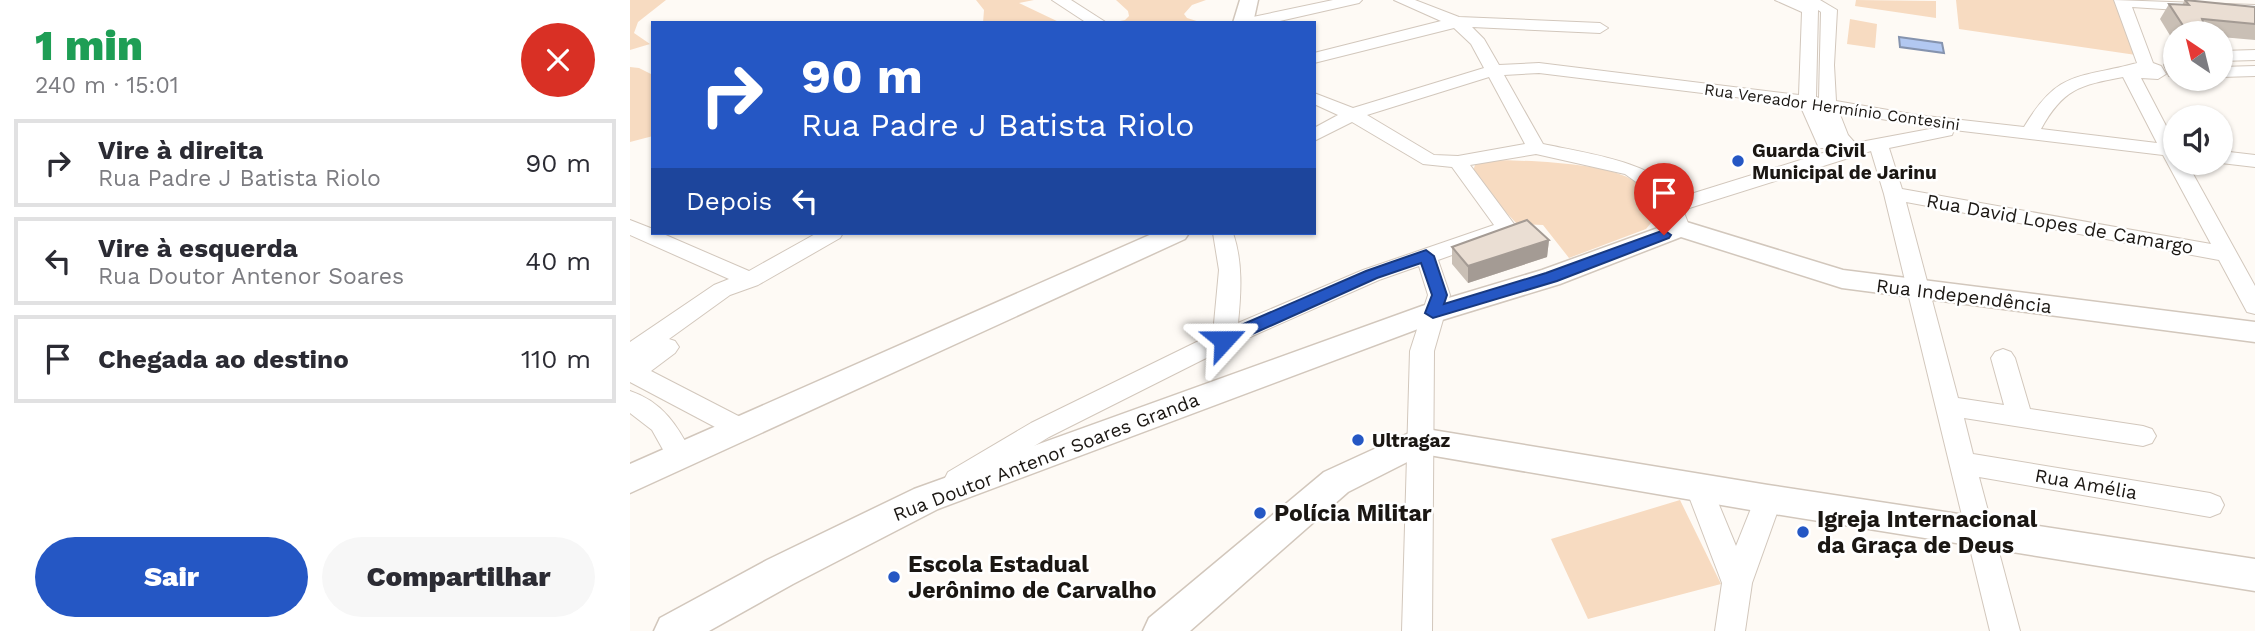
<!DOCTYPE html>
<html lang="pt">
<head>
<meta charset="utf-8">
<style>
	:root { --surface:#fff; --page:#f7f7f7; --text:#2b2b33; --muted:#7c7c81; --line:#e1e1e2; --accent:#2557c4 }
	body { margin:0; font-family:"Work Sans",sans-serif; background:var(--page); color:var(--text); height:100vh; display:flex; flex-direction:column; font-size:26px; white-space:nowrap }
	* { box-sizing:border-box; margin:0 }
	p { font-size:23px; color:var(--muted) }
	.icon { flex:none; width:38px; height:38px; fill:none; stroke:currentColor; stroke-width:2; stroke-linecap:round; stroke-linejoin:round }
	.map { position:relative; flex:1; overflow:hidden }
	.details { display:flex; flex-direction:column; background:var(--surface); width:630px }
	.details>* { flex:none }
	.hud { position:absolute; left:21px; top:21px; width:665px; height:214px; border-radius:0px; box-shadow:0 2px 5px #0004; background:#2557c4; color:#fff; overflow:hidden }
	.needle { width:46px; rotate:325deg }
	.controls { position:absolute; left:1533px; top:21px; display:grid; gap:14px }
	.controls a { display:grid; place-items:center; width:70px; height:70px; border-radius:50%; background:var(--surface); box-shadow:0 2px 5px #0004; font-size:35px }
	.pin { position:absolute; display:grid; place-items:center; width:60px; height:60px; color:#fff; margin:-72px -30px; border-radius:50% 50% 50% 0; rotate:-45deg; box-shadow:0 0 7px #0007 }
	.pin .icon { rotate:45deg }
	.me { position:absolute; width:77px; margin:-38px; rotate:66deg; stroke-linejoin:round; filter:drop-shadow(0 0 5px #0008) }
	.turn { display:flex; align-items:center; gap:24px; height:147px; padding:0 35px; font-size:32px }
	.turn .icon { width:91px; height:91px; stroke-width:2.5 }
	.turn b { display:block; font-size:49px; line-height:60px }
	.then { display:flex; align-items:center; height:66px; padding:0 35px; background:#0003; gap:14px; font-size:26px }
	.round { display:grid; place-items:center; flex:none; width:74px; height:74px; border-radius:37px; background:var(--page) }
	.head { display:flex; align-items:center; justify-content:space-between; height:119px; padding:0 35px }
	h1 { font-size:42px; font-weight:800; line-height:52px; color:#1e9e55 }
	.cta { display:flex; gap:14px; margin-top:auto; padding:14px 35px }
	.cta a { flex:1; height:80px; border-radius:42px; background:var(--accent); color:#fff; font-size:28px; font-weight:800; line-height:80px; text-align:center }
	.cta a+a { background:var(--page); color:var(--text) }
	ul { padding:0; list-style:none }
	li { display:flex; align-items:center; gap:21px; height:88px; margin:0 14px 10px; padding:0 21px; border:4px solid var(--line); border-radius:0px }
	li div { flex:1 }
	li b { display:block; font-size:26px }
	li em { font-style:normal }
	main { display:flex; flex:1; min-height:0 }
	.map>svg:first-child { display:block }
</style>
</head>
<body>
<main>
<section class="details">
<div class="head"><div><h1>1 min</h1><p>240 m · 15:01</p></div><a class="round" style="background:#d93025;color:#fff"><svg class="icon" aria-label="close" viewBox="0 0 24 24"><path d="M6 6l12 12M18 6L6 18"/></svg></a></div>
<ul>
<li><svg class="icon" aria-label="right" viewBox="0 0 24 24"><path d="M7 20v-9h11M14 6l5 5-5 5"/></svg><div><b>Vire à direita</b><p>Rua Padre J Batista Riolo</p></div><em>90 m</em></li>
<li><svg class="icon" aria-label="left" viewBox="0 0 24 24"><path d="M17 20v-9H6M10 6l-5 5 5 5"/></svg><div><b>Vire à esquerda</b><p>Rua Doutor Antenor Soares</p></div><em>40 m</em></li>
<li><svg class="icon" aria-label="arrive" viewBox="0 0 24 24"><path d="M6 21V4h12l-3 4 3 4H6"/></svg><div><b>Chegada ao destino</b></div><em>110 m</em></li>
</ul>
<div class="cta"><a>Sair</a><a>Compartilhar</a></div>
</section>
<div class="map">
<svg width="1625" height="631" viewBox="0 0 1625 631">
	<rect width="100%" height="100%" fill="#fefaf5"/>
	<path fill="#f7dbc1" d="M0 0H36L8 22 4 33 20 44 0 50Z
		M346 0H404L389 3 431 23H353L354 10Z
		M486 0H576L562 5 554 14 557 18 573 23H480L495 20 499 16 498 11Z
		M1226 0 1306 1V18L1225 6Z
		M1326 0H1486L1506 55 1329 29Z
		M1220 19 1247 24 1245 48 1217 44Z
		M0 67 9 68 23 75V136L0 142Z
		M854 160C889 160 977 162 1004 181 1016 190 1021 203 1026 217L1016 229 939 258 913 225 887 224 846 180 843 171 845 165Z
		M1050 500 1091 584 958 619 921 539Z"/>
	<path fill="#b2c8f1" stroke="#8593ae" stroke-width="2" d="M1269 37 1312 43 1314 53 1270 47Z"/>
	<g fill="none" stroke-linecap="round" stroke-linejoin="round">
		<g stroke="#d2c7bc" stroke-width="2">
			<path id="minor" d="M422 0H441L477 23H457Z
				M703 0H732L729 3 641 23H610L618 18Z
				M764 0H785L829 17 970 23 978 28 970 33 842 27 854 39 869 65 909 63 1169 95 1172 12 1145 0H1190L1207 10 1204 65 1206 101 1287 115 1394 127C1429 69 1448 79 1507 63L1484 0 1625 5V15L1502 7 1523 63 1531 66 1536 74 1528 79 1511 78 1545 143V163H1557L1625 286V314L1617 312 1589 260 1276 202 1328 398 1374 405 1361 358 1365 352 1373 349 1381 352 1385 358 1400 409 1513 426 1522 429 1526 436 1522 443 1513 446 1334 418 1343 454 1580 493 1590 497 1594 505 1590 513 1580 517 1349 477 1390 631H1360L1254 194 1241 151 1053 210 1060 228 1057 233H1043L1027 197 995 174 906 154 840 165 887 228 884 233 808 260 820 295 804 351 802 631H772L780 351 798 295 789 266 749 280 602 345 419 437 336 488 327 491 318 488 314 480 318 472 401 423 583 334 589 270 583 233H603C613 262 611 293 608 323L733 270 864 225 822 167 793 164 722 122 684 141V128L708 115 684 104V93L723 108 854 68 841 44 824 28 684 63V53L811 21ZM1188 10 1191 12 1189 98 1186 97ZM909 73 1170 105 1189 148H1203L1204 142 1209 148 1048 198C1031 162 949 152 913 144L874 75ZM859 77 895 144 828 156 804 155 737 115ZM1493 77 1527 143 1411 129C1433 89 1450 85 1493 77ZM1209 112 1305 128 1225 143 1218 135ZM1324 130 1533 155 1581 244 1272 189 1259 148 1322 135Z
				M1625 50V60L1591 61V51Z
				M1545 57V77L1539 76 1534 65 1539 58Z
				M1625 66V76L1591 77V67Z
				M1591 151 1625 155V167L1591 163Z
				M0 220 23 229V233H31L119 271 187 233H213L210 238 128 285 100 295 39 339 45 341 49 347 45 353 21 371 120 422 124 429 120 436 111 439 102 436 0 382V342L84 285 99 279 0 235Z
				M0 391C33 402 48 426 63 456L59 464 50 467 41 464 22 430 0 413Z
				M1068 475 1078 478 1106 546 1128 491 1138 487 1148 491 1152 499 1122 583 1115 631H1085L1092 583 1055 486 1058 478Z"/>
		</g>
		<g stroke="#d2c7bc" stroke-width="3">
			<path id="major" d="M610 0H628L623 23H603Z
				M1050 220 1213 270 1625 322V342L1212 288 1051 237 930 284 812 320 308 509 163 584 79 631H24L30 618 137 560 284 489 792 306 912 270Z
				M524 233H559L555 239 0 493V464Z
				M790 428 1138 485 1625 559V591L1138 513 793 454 718 492 560 631H513L519 618 694 472Z"/>
		</g>
		<use href="#minor" fill="#fff" fill-rule="evenodd"/>
		<use href="#major" fill="#fff" fill-rule="evenodd"/>
	</g>
	<path fill="#c9bfb5" d="M1555 0 1625 7V40L1591 37V33H1545L1544 42 1530 19 1539 4 1552 5Z
		M919 240 917 257 838 283 822 264V247Z"/>
	<path fill="#a49b94" d="M919 240 917 257 838 283V266Z"/>
	<path fill="#eaded3" stroke="#a49b94" stroke-width="2" d="M1555 0 1625 7V24L1572 19 1576 30 1554 27 1539 4 1559 5Z
		M897 220 919 240 838 266 822 247Z"/>
	<path fill="#2557c4" stroke="#18397f" stroke-width="2" d="M1034 230 1041 235 1039 238 927 281 803 318 795 313 802 295 791 263 747 278 600 344H588L586 340 588 335 736 271 796 250 804 256 817 295 814 304 916 273Z"/>
	<g fill="#2557c4" stroke="#fff" stroke-width="2.5">
		<circle cx="1108" cy="161" r="7"/>
		<circle cx="728" cy="440" r="7"/>
		<circle cx="630" cy="513" r="7"/>
		<circle cx="1173" cy="532" r="7"/>
		<circle cx="264" cy="577" r="7"/>
	</g>
	<g text-anchor="middle" dominant-baseline="central" stroke-width="5" stroke-linejoin="round" paint-order="stroke">
		<g font-size="16" fill="#1b1713" stroke="#fff">
			<text transform="translate(1202 107) rotate(8)">Rua Vereador Hermínio Contesini</text>
		</g>
		<g font-size="19" font-weight="bold" fill="#1b1713" stroke="#fff" text-anchor="start">
			<text x="1122" y="150">Guarda Civil<tspan x="1122" dy="22">Municipal de Jarinu</tspan></text>
			<text x="742" y="440">Ultragaz</text>
		</g>
		<g font-size="19" fill="#1b1713" stroke="#fff">
			<text transform="translate(1430 224) rotate(10)">Rua David Lopes de Camargo</text>
			<text transform="translate(1334 296) rotate(7)">Rua Independência</text>
			<text transform="translate(416 457) rotate(-21)">Rua Doutor Antenor Soares Granda</text>
			<text transform="translate(1456 484) rotate(10)">Rua Amélia</text>
		</g>
		<g font-size="23" font-weight="bold" fill="#1b1713" stroke="#fff" text-anchor="start">
			<text x="644" y="513">Polícia Militar</text>
			<text x="1187" y="519">Igreja Internacional<tspan x="1187" dy="26">da Graça de Deus</tspan></text>
			<text x="278" y="564">Escola Estadual<tspan x="278" dy="26">Jerônimo de Carvalho</tspan></text>
		</g>
	</g>
</svg>
<div class="controls">
<a><svg class="needle" viewBox="-14 -14 28 28"><path d="M0-13l5 13h-10z" fill="#e53935"/><path d="M0 13l5-13h-10z" fill="#7c7c81"/></svg></a>
<a><svg class="icon" aria-label="sound" viewBox="0 0 24 24"><path d="M4 9h4l5-4v14l-5-4H4zM17 9q2 3 0 6"/></svg></a>
</div>
<div class="pin" style="left:1034px;top:235px;background:#d93025"><svg class="icon" aria-label="arrive" viewBox="0 0 24 24"><path d="M6 21V4h12l-3 4 3 4H6"/></svg></div>
<svg class="me" style="left:594px;top:340px" viewBox="-20 -20 40 40"><path d="M0-17L14 15 0 8-14 15z" fill="#2557c4" stroke="#fff" stroke-width="4"/></svg>
<div class="hud">
<div class="turn"><svg class="icon" aria-label="right" viewBox="0 0 24 24"><path d="M7 20v-9h11M14 6l5 5-5 5"/></svg><div><b>90 m</b>Rua Padre J Batista Riolo</div></div>
<div class="then">Depois<svg class="icon" aria-label="left" viewBox="0 0 24 24"><path d="M17 20v-9H6M10 6l-5 5 5 5"/></svg></div>
</div>
</div>
</main>
</body>
</html>
